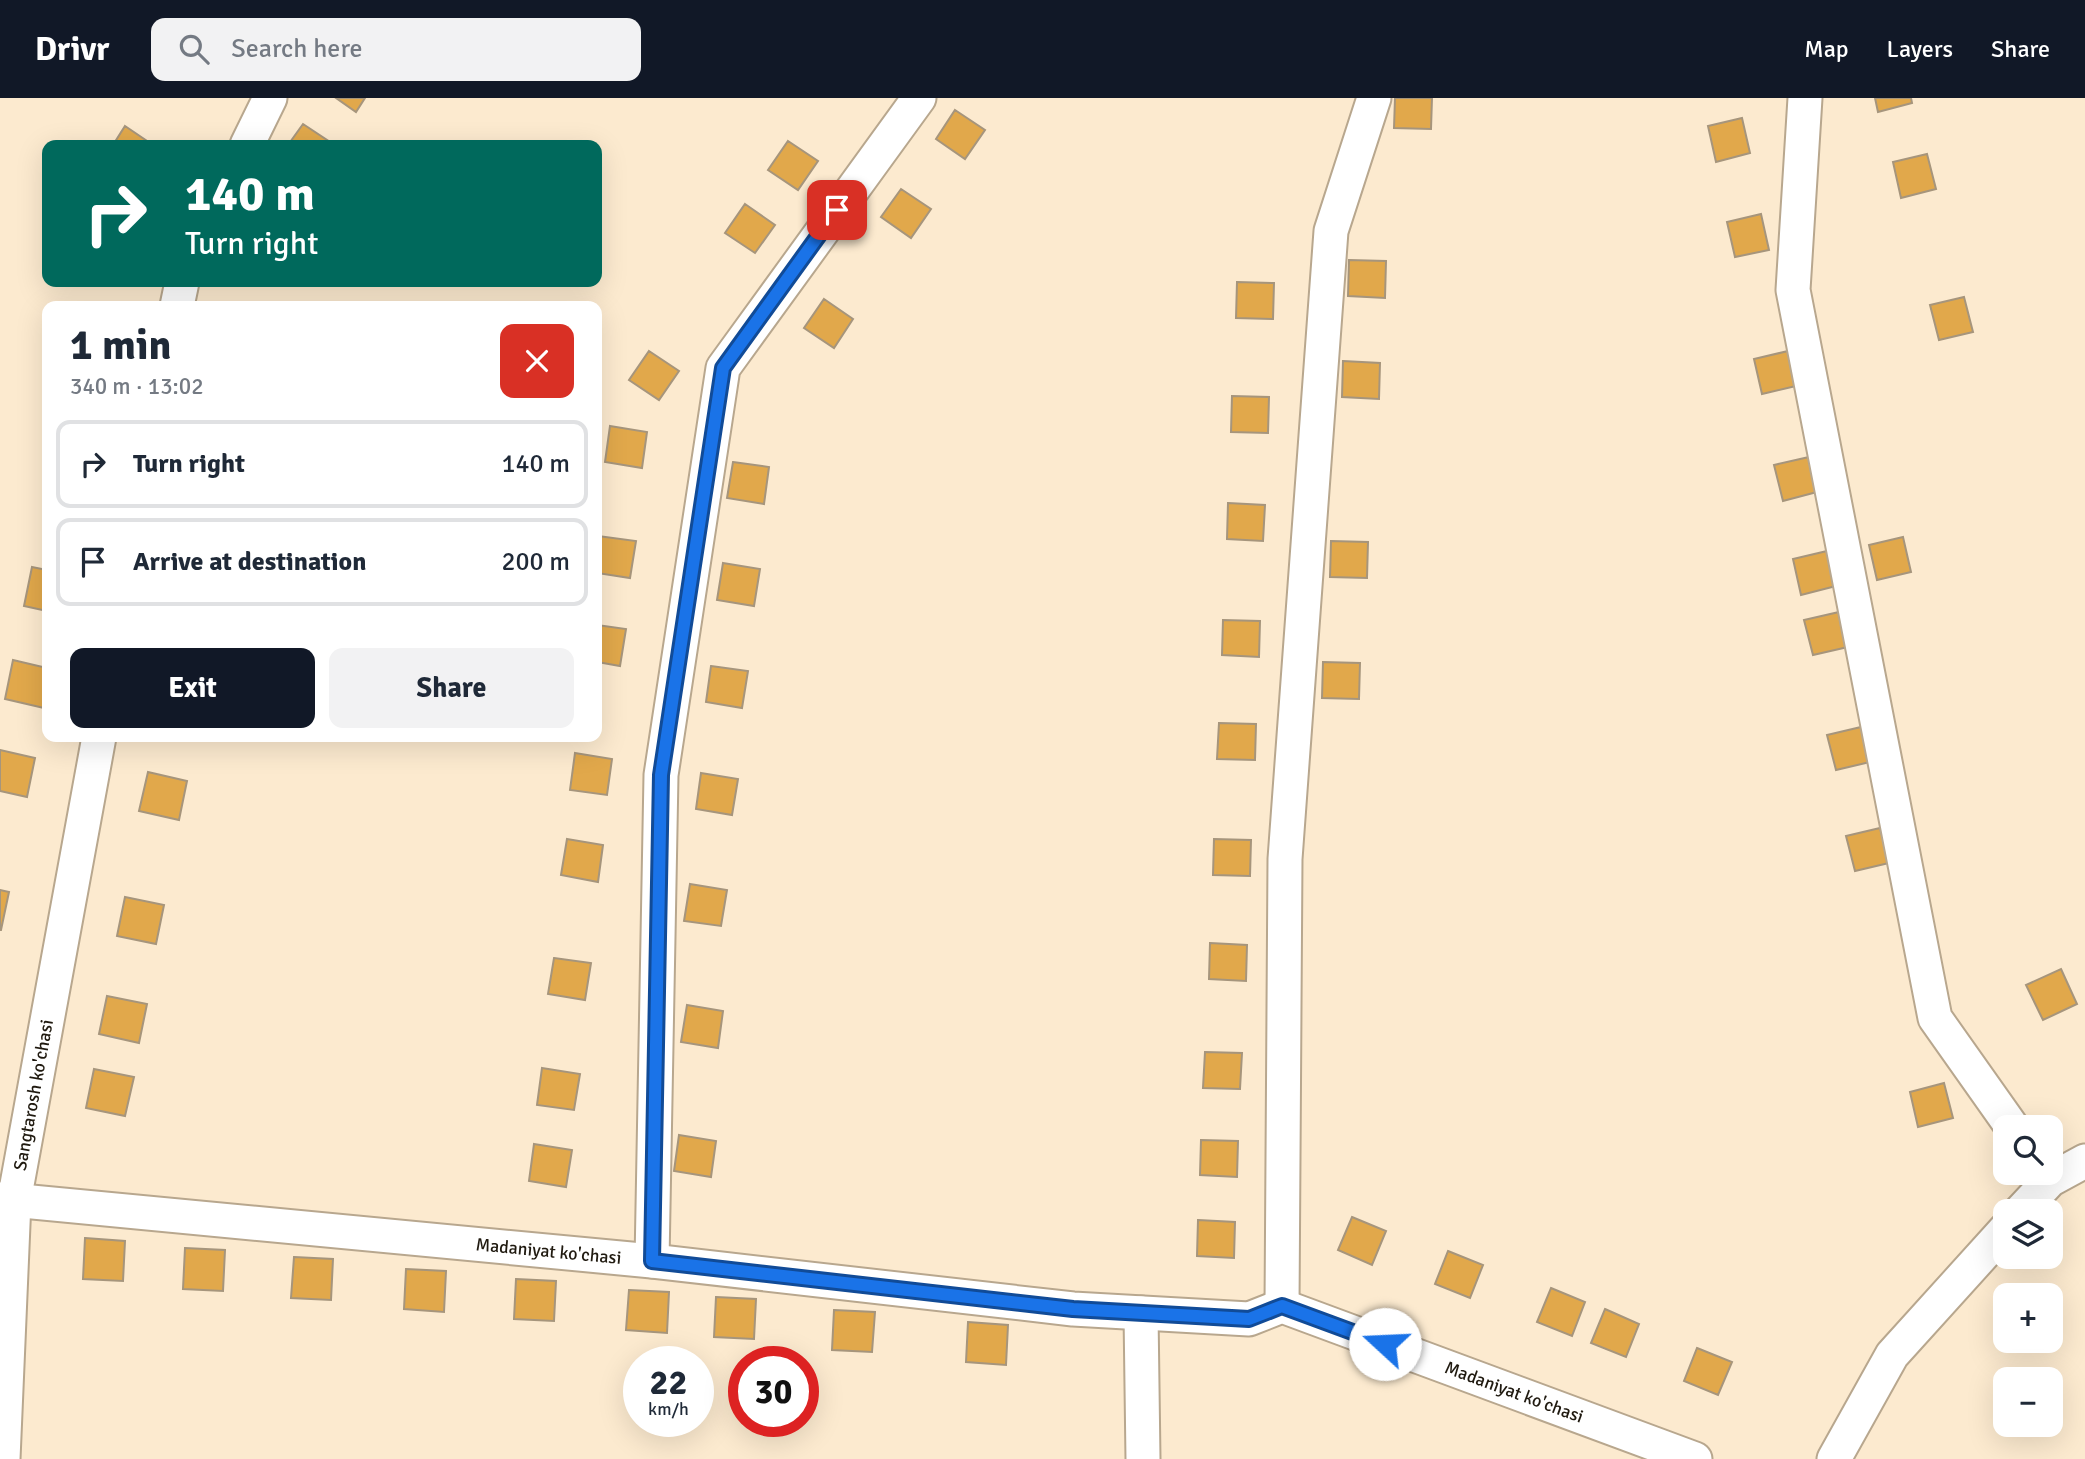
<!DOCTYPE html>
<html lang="en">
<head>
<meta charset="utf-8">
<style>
	:root { --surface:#fff; --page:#f2f2f3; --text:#1f2937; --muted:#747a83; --line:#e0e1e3; --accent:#111827 }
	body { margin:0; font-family:Signika,sans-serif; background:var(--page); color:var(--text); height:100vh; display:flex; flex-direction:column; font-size:26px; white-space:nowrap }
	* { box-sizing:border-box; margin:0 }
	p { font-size:23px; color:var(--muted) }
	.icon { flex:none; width:38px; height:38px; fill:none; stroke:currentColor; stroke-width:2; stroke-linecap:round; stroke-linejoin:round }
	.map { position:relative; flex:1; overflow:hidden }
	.details { position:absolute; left:42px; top:203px; width:560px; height:441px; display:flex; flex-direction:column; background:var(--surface); border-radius:14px; box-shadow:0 7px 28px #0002 }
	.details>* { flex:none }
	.hud { position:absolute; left:42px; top:42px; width:560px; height:147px; border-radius:14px; box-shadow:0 7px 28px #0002; background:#00695c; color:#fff; overflow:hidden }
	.buttons { position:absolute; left:1993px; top:1017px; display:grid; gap:14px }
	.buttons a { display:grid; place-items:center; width:70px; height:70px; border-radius:14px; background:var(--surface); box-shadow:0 7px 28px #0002; font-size:35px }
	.speed { position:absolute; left:623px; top:1248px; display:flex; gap:14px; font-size:35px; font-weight:700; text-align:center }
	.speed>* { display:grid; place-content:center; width:91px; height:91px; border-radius:50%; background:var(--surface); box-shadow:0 7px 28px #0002; line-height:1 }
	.speed small { font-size:18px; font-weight:400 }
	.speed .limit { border:10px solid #d22; background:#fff; color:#111 }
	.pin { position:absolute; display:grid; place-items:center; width:60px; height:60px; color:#fff; margin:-30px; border-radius:14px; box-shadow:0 4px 10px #0006 }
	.me { position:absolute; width:77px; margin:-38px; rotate:290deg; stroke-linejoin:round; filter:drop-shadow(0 0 5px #0008) }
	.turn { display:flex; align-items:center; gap:24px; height:147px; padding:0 28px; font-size:32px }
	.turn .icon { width:91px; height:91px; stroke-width:2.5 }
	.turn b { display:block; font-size:49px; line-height:60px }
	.round { display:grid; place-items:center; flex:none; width:74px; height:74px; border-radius:14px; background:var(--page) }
	.head { display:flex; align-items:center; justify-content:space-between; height:119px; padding:0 28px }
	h1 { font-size:42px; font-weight:800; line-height:52px }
	.cta { display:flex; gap:14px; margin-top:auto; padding:14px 28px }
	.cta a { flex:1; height:80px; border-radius:14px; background:var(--accent); color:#fff; font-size:28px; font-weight:800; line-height:80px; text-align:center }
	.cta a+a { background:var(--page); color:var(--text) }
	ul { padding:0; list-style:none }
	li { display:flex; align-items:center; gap:21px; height:88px; margin:0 14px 10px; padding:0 14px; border:4px solid var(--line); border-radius:14px }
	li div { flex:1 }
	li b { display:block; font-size:26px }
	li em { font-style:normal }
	header { display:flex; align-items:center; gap:42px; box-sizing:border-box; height:98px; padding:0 35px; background:var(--accent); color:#fff }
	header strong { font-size:33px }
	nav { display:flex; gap:38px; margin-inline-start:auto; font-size:24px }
	.search { width:490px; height:63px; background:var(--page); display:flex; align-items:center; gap:18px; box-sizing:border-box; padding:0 24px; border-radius:14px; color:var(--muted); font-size:26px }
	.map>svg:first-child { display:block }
</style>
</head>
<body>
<header>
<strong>Drivr</strong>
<div class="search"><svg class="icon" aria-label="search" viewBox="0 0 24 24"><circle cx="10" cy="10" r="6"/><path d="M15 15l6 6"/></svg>Search here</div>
<nav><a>Map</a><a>Layers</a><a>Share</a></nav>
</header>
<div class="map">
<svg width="2085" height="1361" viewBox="0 0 2085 1361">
	<rect width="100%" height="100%" fill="#fceacf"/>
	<path fill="#e1a84b" stroke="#a6957c" stroke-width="2" d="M336 0H365L356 14Z
		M1395 0H1432L1431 31 1394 30Z
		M1875 0H1911L1912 5 1878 14Z
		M955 12 985 32 965 61 936 41Z
		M1742 20 1750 55 1716 64 1708 28Z
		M303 26 333 46 332 47H288Z
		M125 28 153 47H113Z
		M788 43 818 63 798 92 768 72Z
		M1927 56 1936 91 1901 100 1893 64Z
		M901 91 931 111 911 140 881 119Z
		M745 106 775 127 755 155 725 135Z
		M1761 116 1769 152 1735 159 1727 124Z
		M1349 162 1386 163 1385 200 1348 198Z
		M1237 184 1274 185 1273 221 1236 220Z
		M1964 199 1973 234 1939 242 1930 207Z
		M824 201 853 221 834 250 804 230Z
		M649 253 679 273 659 302 629 282Z
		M1788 253 1796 288 1762 296 1754 261Z
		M1343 263 1380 265 1379 301 1342 299Z
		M1232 298 1269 299 1268 335 1231 334Z
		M610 328 647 334 642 370 605 364Z
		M1809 359 1817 394 1783 403 1774 367Z
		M733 364 769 369 764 406 727 400Z
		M1228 405 1265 407 1263 443 1227 441Z
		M598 438 636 443 630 480 597 475Z
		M1903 439 1911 474 1877 482 1869 447Z
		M1331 443 1368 444 1367 480 1330 479Z
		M1827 453 1836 488 1801 497 1793 461Z
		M723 465 760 471 754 508 717 502Z
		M32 469 47 472V513L24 508Z
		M1839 514 1848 549 1813 557 1804 522Z
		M1223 522 1260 523 1259 559 1222 557Z
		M597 527 626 531 620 568 597 564Z
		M13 562 47 570V596L44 610 5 601Z
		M1323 564 1360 565 1359 601 1322 600Z
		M711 568 748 573 742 610 706 604Z
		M1219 625 1256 626 1255 662 1217 661Z
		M1861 629 1870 664 1836 672 1827 637Z
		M0 652 35 660 27 699 0 693Z
		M575 655 612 661 607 697 570 692Z
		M148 674 187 683 179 722 139 713Z
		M701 675 738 681 732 717 696 711Z
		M1880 730 1889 765 1855 773 1846 738Z
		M567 741 603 747 598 784 561 777Z
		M1214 741 1251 742 1250 778 1213 777Z
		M690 786 727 792 721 828 684 823Z
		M0 792 9 794 1 832H0Z
		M125 799 164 807 156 846 117 838Z
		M1210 845 1247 847 1246 883 1209 881Z
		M554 860 591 865 585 902 548 896Z
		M2061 871 2077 906 2043 922 2026 887Z
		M107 898 147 906 139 945 99 936Z
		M687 907 723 913 718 950 681 944Z
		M1205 954 1242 955 1240 991 1203 990Z
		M542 970 580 976 574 1012 537 1007Z
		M94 971 134 979 125 1018 86 1010Z
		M1944 985 1953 1020 1918 1029 1910 994Z
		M679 1037 716 1043 711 1079 674 1073Z
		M1201 1042 1238 1043 1237 1079 1200 1077Z
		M534 1046 572 1052 566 1089 529 1083Z
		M1352 1119 1386 1133 1372 1167 1338 1152Z
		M1198 1122 1235 1124 1234 1160 1197 1158Z
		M85 1140 125 1143 123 1183 83 1181Z
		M185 1150 225 1152 223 1193 183 1191Z
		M1448 1153 1483 1167 1470 1200 1435 1186Z
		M294 1159 333 1161 331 1202 291 1200Z
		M406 1171 446 1173 444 1214 404 1211Z
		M516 1181 556 1183 554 1223 514 1221Z
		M1551 1190 1585 1204 1572 1238 1537 1224Z
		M629 1192 669 1194 667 1235 626 1232Z
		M716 1199 756 1201 754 1241 714 1239Z
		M1605 1211 1639 1226 1626 1259 1591 1245Z
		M834 1212 875 1214 872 1254 832 1252Z
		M968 1224 1008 1227 1006 1267 966 1264Z
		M1697 1250 1732 1264 1718 1297 1684 1283Z"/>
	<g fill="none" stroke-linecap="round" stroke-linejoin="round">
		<g stroke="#b8a78e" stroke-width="37">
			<g id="street">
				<path d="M1805 0 1793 192 1935 920 2012 1029"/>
				<path d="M247 47 270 0"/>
				<path d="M177 208 182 184"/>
				<path id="s1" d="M0 1101 652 1163 1073 1211 1249 1221 1282 1208 1695 1361"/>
				<path d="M2021 1113 2050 1082 2085 1063"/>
				<path d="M652 1163 661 677 723 270 919 0"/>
				<path d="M1282 1208 1285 761 1331 133 1374 0"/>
				<path d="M1141 1215 1143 1361"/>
				<path id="s2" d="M3 1361 14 1103 99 639"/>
				<path d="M1834 1361 1892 1257 2006 1131"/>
			</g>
		</g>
		<use href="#street" stroke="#fff" stroke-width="33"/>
	</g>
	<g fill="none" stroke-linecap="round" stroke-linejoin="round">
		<g stroke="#114b97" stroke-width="18">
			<path id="route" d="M837 112 723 270 661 677 652 1163 1073 1211 1249 1221 1282 1208 1385 1246"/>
		</g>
		<use href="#route" stroke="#1a73e8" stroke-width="12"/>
	</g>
	<g text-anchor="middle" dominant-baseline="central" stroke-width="7" stroke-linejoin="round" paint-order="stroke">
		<g font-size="18" fill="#201a10" stroke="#fdf9f4">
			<text stroke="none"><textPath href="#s2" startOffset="366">Sangtarosh ko'chasi</textPath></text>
			<text stroke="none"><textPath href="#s1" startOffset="551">Madaniyat ko'chasi</textPath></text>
			<text stroke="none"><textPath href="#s1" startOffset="1538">Madaniyat ko'chasi</textPath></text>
		</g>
	</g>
</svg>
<div class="buttons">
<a><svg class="icon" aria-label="search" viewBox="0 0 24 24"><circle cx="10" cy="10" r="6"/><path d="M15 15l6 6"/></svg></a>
<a><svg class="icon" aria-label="layers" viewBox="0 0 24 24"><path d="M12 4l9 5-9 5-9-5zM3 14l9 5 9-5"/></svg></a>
<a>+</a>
<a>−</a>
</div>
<div class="speed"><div>22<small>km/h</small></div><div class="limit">30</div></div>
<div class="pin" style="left:837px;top:112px;background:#d93025"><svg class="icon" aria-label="arrive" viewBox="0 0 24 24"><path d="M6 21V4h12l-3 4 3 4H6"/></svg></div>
<svg class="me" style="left:1385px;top:1246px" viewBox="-20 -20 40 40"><circle r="19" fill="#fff"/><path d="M0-13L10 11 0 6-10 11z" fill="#1a73e8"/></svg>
<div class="hud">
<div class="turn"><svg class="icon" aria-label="right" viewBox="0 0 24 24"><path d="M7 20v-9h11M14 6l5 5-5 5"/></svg><div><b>140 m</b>Turn right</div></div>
</div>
<section class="details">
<div class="head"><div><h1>1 min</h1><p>340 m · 13:02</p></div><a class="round" style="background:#d93025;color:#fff"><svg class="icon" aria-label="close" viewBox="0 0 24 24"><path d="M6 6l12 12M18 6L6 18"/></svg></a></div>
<ul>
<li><svg class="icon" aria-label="right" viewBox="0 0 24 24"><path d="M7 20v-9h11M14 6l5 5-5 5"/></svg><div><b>Turn right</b></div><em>140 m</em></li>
<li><svg class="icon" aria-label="arrive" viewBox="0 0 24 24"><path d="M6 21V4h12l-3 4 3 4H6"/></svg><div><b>Arrive at destination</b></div><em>200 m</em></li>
</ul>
<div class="cta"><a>Exit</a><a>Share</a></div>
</section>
</div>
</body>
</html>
